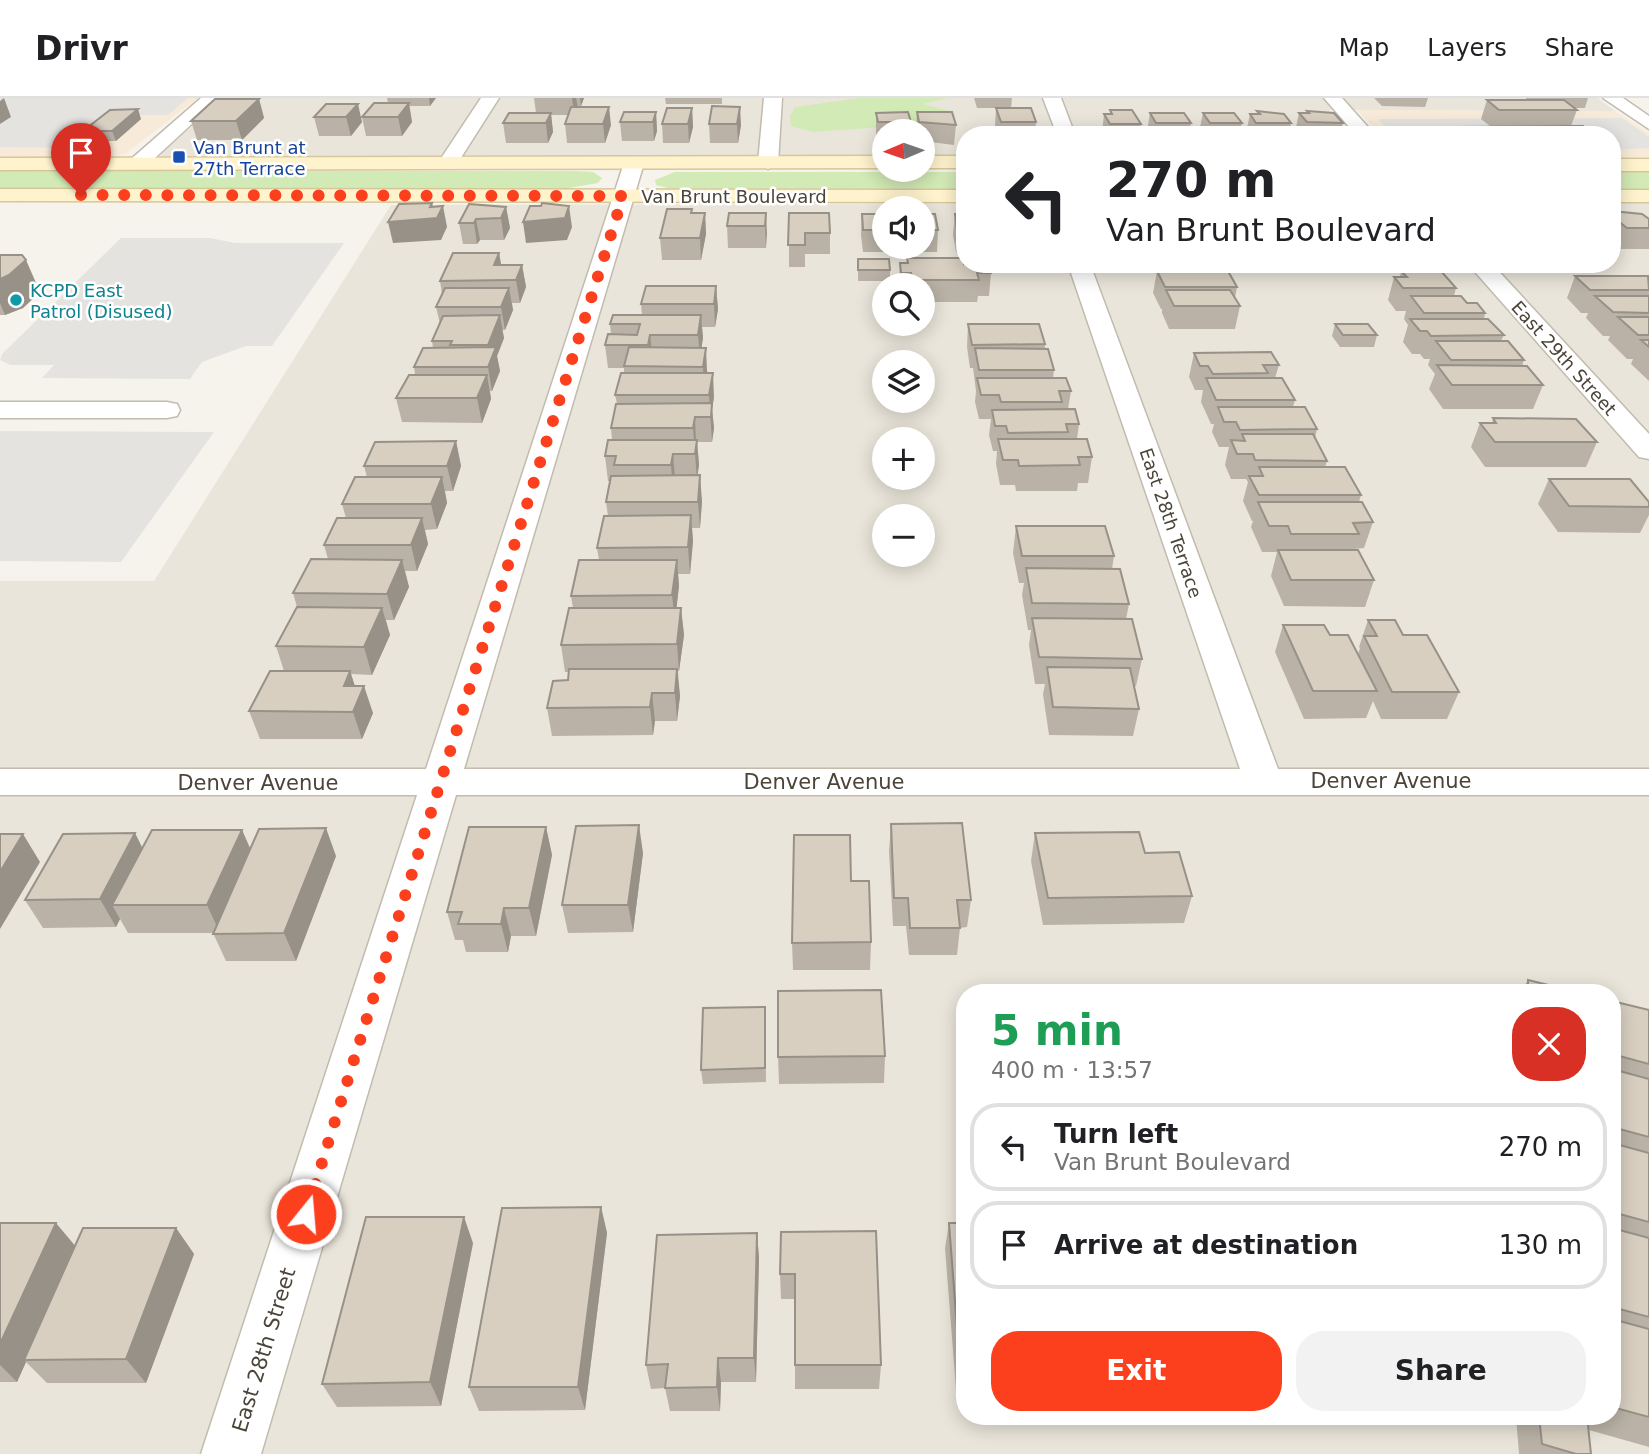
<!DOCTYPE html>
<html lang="en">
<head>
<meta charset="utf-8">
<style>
	:root { --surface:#fff; --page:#f2f2f2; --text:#202124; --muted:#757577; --line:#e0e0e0; --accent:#fc3f1d }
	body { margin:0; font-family:"DejaVu Sans",sans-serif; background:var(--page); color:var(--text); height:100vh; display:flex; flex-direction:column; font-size:26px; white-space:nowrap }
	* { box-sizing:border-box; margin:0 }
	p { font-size:23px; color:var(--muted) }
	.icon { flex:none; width:38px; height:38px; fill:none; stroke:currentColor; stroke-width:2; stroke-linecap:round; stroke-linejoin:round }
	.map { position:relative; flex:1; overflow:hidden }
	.details { position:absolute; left:956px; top:886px; width:665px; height:441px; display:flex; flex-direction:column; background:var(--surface); border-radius:28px; box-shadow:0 4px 18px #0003 }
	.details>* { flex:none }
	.top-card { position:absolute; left:956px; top:28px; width:665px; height:147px; border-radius:28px; box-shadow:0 4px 18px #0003; background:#fff; color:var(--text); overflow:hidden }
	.needle { width:46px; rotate:268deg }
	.buttons { position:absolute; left:872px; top:21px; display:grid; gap:14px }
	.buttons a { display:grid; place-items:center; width:63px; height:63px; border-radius:50%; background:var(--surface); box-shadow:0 4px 18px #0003; font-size:35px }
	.pin { position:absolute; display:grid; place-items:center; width:60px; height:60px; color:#fff; margin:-72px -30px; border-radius:50% 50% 50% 0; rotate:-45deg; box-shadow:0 0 7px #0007 }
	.pin .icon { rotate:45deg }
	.me { position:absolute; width:77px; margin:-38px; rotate:17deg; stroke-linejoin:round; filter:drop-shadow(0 0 5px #0008) }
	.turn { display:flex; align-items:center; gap:24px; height:147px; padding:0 35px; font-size:32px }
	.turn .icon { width:91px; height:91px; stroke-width:2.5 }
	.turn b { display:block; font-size:49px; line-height:60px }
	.round { display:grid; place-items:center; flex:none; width:74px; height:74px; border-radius:28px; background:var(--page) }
	.overview { display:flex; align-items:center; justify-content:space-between; height:119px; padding:0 35px }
	h1 { font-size:42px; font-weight:700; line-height:52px; color:#1e9e55 }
	.action { display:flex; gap:14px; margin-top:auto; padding:14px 35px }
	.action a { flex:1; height:80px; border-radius:28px; background:var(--accent); color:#fff; font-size:28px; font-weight:700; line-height:80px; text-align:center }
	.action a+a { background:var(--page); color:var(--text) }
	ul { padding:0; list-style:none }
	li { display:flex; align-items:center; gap:21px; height:88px; margin:0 14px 10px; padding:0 21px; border:4px solid var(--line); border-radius:28px }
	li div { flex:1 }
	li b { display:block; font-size:26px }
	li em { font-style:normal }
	header { display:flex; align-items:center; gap:42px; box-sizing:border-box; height:98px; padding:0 35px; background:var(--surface); border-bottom:2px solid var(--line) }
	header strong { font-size:33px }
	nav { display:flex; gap:38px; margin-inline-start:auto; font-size:24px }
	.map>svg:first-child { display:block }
</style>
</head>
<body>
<header>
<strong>Drivr</strong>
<nav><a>Map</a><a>Layers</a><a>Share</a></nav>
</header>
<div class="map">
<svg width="1649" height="1356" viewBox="0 0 1649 1356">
	<rect width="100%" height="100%" fill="#f6f3ec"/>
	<path fill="#eae5da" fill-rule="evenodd" d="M225 0H1598L1615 13 1329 12 1350 37H964V59H922V33H884V59H163L160 56Z
		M1612 105H1649V1356H0V483H154L391 107 964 106V166H1612ZM884 110H922V149H884ZM884 187H922V226H884ZM884 264H922V303H884ZM884 341H922V380H884ZM884 418H922V457H884ZM964 894H1612V1318H964Z"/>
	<path fill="#f7ead8" d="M0 0H198L125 56 111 59 0 60Z
		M1357 12 1615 13 1649 35V59H1612V37H1380Z"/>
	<path fill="#d2eab5" d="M860 0H948L923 6 953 14V24L813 34 791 28 790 18 795 9Z
		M0 73H575L593 74 602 80 598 85 563 91 0 90Z
		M675 74H964V91L668 90 656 87 655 82Z
		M1612 74H1649V91H1612Z"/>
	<path fill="#e5e3e0" d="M0 0H188L168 17H116L75 50 0 49Z
		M1622 20 1649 39V50L1612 52V37H1394L1378 21Z
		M121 140H210L235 145H344L272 248H246L202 264 190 281 42 280 54 267H10L0 262 2 256Z
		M0 333 214 334 121 464 0 463Z"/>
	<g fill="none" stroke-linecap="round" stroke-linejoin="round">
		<g stroke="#c2bbae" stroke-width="3">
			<path id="minor" d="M201 0H220L144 70H130L127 66 130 62Z
				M481 0H499L455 69H441L438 65Z
				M764 0H782L778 65 768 71 758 65Z
				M1043 0H1061L1075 37H1057Z
				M1324 0H1342L1375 37H1356Z
				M1603 0H1623L1649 18V31Z
				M634 59 644 65 464 671H1240L1068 166H1090L1278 671H1649V697H456L261 1356H201L417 697H0V671H426L624 65Z
				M1468 166H1492L1649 336V361L1639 359Z
				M0 304H167L177 306 180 312 177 318 167 320H0Z"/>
		</g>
		<g stroke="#d6c79b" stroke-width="3">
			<path id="secondary" d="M884 58V70L0 72V60Z
				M922 58H964V70H922Z
				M1612 61H1649V73H1612Z
				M0 91 964 92V104L0 103Z
				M1612 92H1649V104H1612Z"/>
		</g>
		<use href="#minor" fill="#fff" fill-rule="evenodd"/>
		<use href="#secondary" fill="#fff3cd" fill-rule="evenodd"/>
	</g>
	<path fill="#bab2a6" d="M387 0H436L430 8H409L412 24 402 38H366L362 19 388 5Z
		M534 0H584L581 8 577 9 611 27 605 45H567L565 26 568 17H551L553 34 548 45H506L503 25 536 15Z
		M665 0H722V6H666Z
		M974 0H1012L1011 10 1036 24 1035 37H997L995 28 996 10H977Z
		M1374 0H1428L1425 9 1382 8Z
		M1526 0H1588L1585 10H1574L1577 12 1571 28 1595 37H1460L1462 29 1490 28 1481 21 1487 2H1526Z
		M259 1 264 20 242 42H197L191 23Z
		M326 6 362 24 351 38H319L314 19Z
		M712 8 741 27 738 45H710L709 26Z
		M692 10 693 29 689 45H663L662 26Z
		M1110 12 1141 26 1139 37H1103L1102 35 1104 16H1110Z
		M1257 13 1291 25 1289 37H1247L1246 35 1250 16H1257Z
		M1307 13 1343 25 1340 37H1297L1295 34 1299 15H1306Z
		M656 14 657 33 654 43H622L620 24Z
		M917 14 956 27 954 47 922 43V33H916Z
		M876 15 911 24V33H884V43L877 44 876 34Z
		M1150 15 1191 25 1189 37H1149L1147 34Z
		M1203 15 1242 25 1239 37H1201L1199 34Z
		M141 21 116 43H87L83 33Z
		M506 109 510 130 504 142H480L477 146H463L459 125Z
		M692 111V115H705L706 136 701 162H662L660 140Z
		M1612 113 1649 121V151H1618L1612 146Z
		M766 115V150H728L727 128Z
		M789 115 830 135V156H805V169H789Z
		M862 116H884V149H922V116L938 132 937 154H863L861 137Z
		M955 116H964V154H956L953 137Z
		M499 155 501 167H522L526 189 520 205H512L513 212 505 232H502L504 240 497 258 500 273 492 293H490L491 301 482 325 402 324 396 300 415 277 414 269 433 250 432 243 440 226 436 209 442 196 440 183Z
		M0 157 40 194 23 210 5 217H0Z
		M907 160 991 175 989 198H978L977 204H922V187H899L900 165H907Z
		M858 161 890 172V183H858Z
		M1114 166H1171V169L1115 170Z
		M1157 173 1237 189 1235 200 1240 208 1235 231H1169L1162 215V211H1161L1153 195Z
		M1401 173 1456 190 1454 198 1485 215 1484 221 1504 237 1501 243 1524 262 1522 268 1543 287 1533 311H1443L1429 291 1435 276 1428 267 1430 261H1424L1420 256H1412L1403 244 1408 227 1404 221 1406 213H1396L1388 202 1394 179H1400Z
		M1575 178 1649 179V283L1631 266 1633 261H1627L1608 242 1610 238H1603L1586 220 1588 215H1581L1567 200Z
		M716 188 718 211 715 229H702L703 240 701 250 714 299 712 311 714 330 712 344H697L699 367 697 377 702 403 700 430H692L693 443 690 476H678L679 488 676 510H681L684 537 679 573H678L680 598 677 623H655L653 637 552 638 547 610 568 582 569 574H565L561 547 573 510 571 498 599 462 597 450 608 418 606 404 610 383H608L605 358 612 342 611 330 617 306 615 297 624 275V270H608L605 247 611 236 610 226 642 217 641 206Z
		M968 226 1045 246V251L1054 272 1053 280 1071 293 1068 311 1079 326 1077 341 1092 359 1088 385H1078L1077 393H1016L1015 387H1000L996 366 997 353H993L989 337 991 321H979L975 304 976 293 973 270H970L967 249Z
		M1335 226 1377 237 1374 249H1340L1332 238Z
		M1194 255 1279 267 1275 280 1295 302 1293 309 1317 331 1315 340 1327 363 1325 369 1361 397 1359 404 1373 424 1364 450 1354 451V452L1374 482 1365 509 1284 508 1271 478 1277 454H1262L1251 429 1253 423H1252L1243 403 1248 384 1246 381H1231L1225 367 1229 349H1219L1212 334 1214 326H1211L1201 304 1203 292H1195L1189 279Z
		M1493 320 1597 344 1586 369H1485L1471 349 1480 325H1492Z
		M456 343 461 368 453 393H445L447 405 437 431 425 432 428 446 417 473H405L409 489 394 522H386L390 537 372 577 351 576 355 588 373 615 362 641H260L249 613 284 573 276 548 297 509 293 495 328 461 324 447 346 420 342 406 367 379 364 368Z
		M1549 381 1649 404V417L1640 435 1558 434 1538 406Z
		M1016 428 1114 458 1112 471 1129 506 1126 521 1142 561 1136 588H1134L1139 611 1133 638 1049 637 1043 596 1045 586H1035L1029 547 1031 532H1028L1022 497 1024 485H1019L1013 455Z
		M1368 522 1403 537 1459 594 1447 621H1381L1373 603 1366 620 1304 621 1275 554 1283 527 1330 537 1358 556 1360 550 1359 549Z
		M891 726 971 802 967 829 960 830 957 857H909L906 828H893L889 753Z
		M546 729 552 757 536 838H511L508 854H466L463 842H455L447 814Z
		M242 732 250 751 336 758 296 863H226L213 835H128L120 821 116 829 43 830 25 802 142 750Z
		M1035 735 1145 755 1192 798 1184 825 1043 827 1031 763Z
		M643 755 633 834 568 835 562 807Z
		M851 783 871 844 870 872H793L792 845Z
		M1528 882 1577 894H1520Z
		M1612 903 1649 912V1349L1589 1332 1591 1356H1519L1516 1318H1612Z
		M765 909 766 984 703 986 701 972Z
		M885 958 884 985 779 986 778 959Z
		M601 1109 607 1135 585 1312 479 1313 469 1289Z
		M0 1125 75 1148 176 1130 194 1156 146 1285H47L26 1264 17 1284H0Z
		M949 1125H964V1304H957L945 1150Z
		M781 1134 881 1267 879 1291H795V1201H781L780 1176Z
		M757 1135 759 1160 756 1284H721L720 1313H670L665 1290 651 1291 646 1267Z
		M473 1145 441 1308 337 1309 322 1286Z"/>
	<path fill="#979187" d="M4 0 11 19 0 26V3Z
		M429 0H436L430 8Z
		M572 0H576L578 10 574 17Z
		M580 0H584L581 8Z
		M259 1 264 20 242 42 236 23Z
		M409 5 412 24 402 38 398 19Z
		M358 6 362 24 351 38 346 19Z
		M609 9 611 27 605 45 603 26Z
		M740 9 741 27 738 45 737 26Z
		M692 10 693 29 689 45 688 26Z
		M138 11 141 21 116 43 112 33Z
		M656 14 657 33 654 43 653 24Z
		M551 15 553 34 548 45 546 25Z
		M432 105 435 120 443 108 447 129 441 142 393 145 388 124 430 109Z
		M569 108 572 129 567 142 526 145 523 124Z
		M506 109 510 130 504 142 501 120Z
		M705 115 706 136 701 162 700 140Z
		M766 115 767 136 766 150 765 128Z
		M476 121 480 142 477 146 474 125Z
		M499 155 503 177 494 167Z
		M26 162 40 194 23 210 5 217 0 205V181Z
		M522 167 526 189 520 205 516 182Z
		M716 188 718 211 715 229 714 206Z
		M509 190 513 212 505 232 501 209Z
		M500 217 504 240 497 258 500 273 492 293 488 269 491 261 488 247Z
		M701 217 703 240 700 260 698 237Z
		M650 237 653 260 651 270 648 247Z
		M706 250 707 273 704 293 703 269Z
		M713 275 714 299 712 311 714 330 712 344 709 297Z
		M487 277 491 301 482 325 477 300Z
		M695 319 696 344 695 354 693 330Z
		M697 342 699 367 697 382 695 356Z
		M456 343 461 368 453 393 447 368Z
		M673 356 675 381 673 392 671 367Z
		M700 377 702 403 700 430 698 404Z
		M442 379 447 405 437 431 431 406Z
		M691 417 693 443 690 476 688 449Z
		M422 420 428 446 417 473 411 447Z
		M402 462 409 489 394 522 387 496Z
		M677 462 679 488 675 524 672 497Z
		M382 510 390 537 372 577 364 549Z
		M681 510 684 537 679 573 677 546Z
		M677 571 680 598 677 623 675 595Z
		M350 573 359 601 353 615 344 588Z
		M364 588 373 615 362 641 353 614Z
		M652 595 655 623 653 637 650 609Z
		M639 727 643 755 633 834 628 807Z
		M546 729 552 757 536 838 529 810Z
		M326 730 336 758 296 863 284 835Z
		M242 732 254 759 220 835 207 807Z
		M135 735 149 763 112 807 120 821 116 829 100 801Z
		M23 736 40 764 0 831V774Z
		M504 810 511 838 508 854 501 826Z
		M601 1109 607 1135 585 1312 578 1289Z
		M464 1119 473 1145 441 1308 430 1284Z
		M56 1125 77 1150 24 1262 26 1264 17 1284 0 1267V1246Z
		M176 1130 194 1156 146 1285 126 1261Z
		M757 1135 759 1160 756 1284 754 1260Z
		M718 1260 721 1284 720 1313 717 1289Z"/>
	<path fill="#d8cfc1" stroke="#979187" stroke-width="2" d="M215 1H259L236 23H191Z
		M1487 2H1564L1577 12H1499Z
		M374 5H409L398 19H362Z
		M326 6H358L346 19H314Z
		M712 8 740 9 737 26H709Z
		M571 9H609L603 26H565Z
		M667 10H692L688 26H662Z
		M996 10H1031L1036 24H1001Z
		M138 11 112 33H83L110 12Z
		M1110 12H1132L1141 26H1110L1104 16H1112Z
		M1257 13 1284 16 1291 25H1256L1250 16H1260Z
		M1307 13 1334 15 1343 25 1307 24 1299 15H1309Z
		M624 14H656L653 24H620Z
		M908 14 911 24H878L876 15Z
		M917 14H952L956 27 919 24Z
		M509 15H551L546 25H503Z
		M1150 15H1184L1191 25H1156Z
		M1203 15H1234L1242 25H1210Z
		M1583 28 1595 37H1471L1462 29Z
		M432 105 430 109 443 108 437 120 388 124 399 106Z
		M542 105 569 108 565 120 523 124 530 108H541Z
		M469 106 506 109 501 120 476 121 474 125H459Z
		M667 111H692L691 115H705L700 140H660Z
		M1612 113 1642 116 1649 121V130H1627L1612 118Z
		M729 115H766L765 128H727Z
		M789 115H829L830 135H805V147H788Z
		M862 116H884V132H863Z
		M922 116H935L938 132H922Z
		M955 116H964V132H957Z
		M453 155H499L494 167H522L516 182 440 183Z
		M0 157H22L26 162 9 177 0 181Z
		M907 160H964V166H989L991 175H977L979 182H912L911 175H901L900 165H908Z
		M858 161H889L890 172H858Z
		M1157 173H1228L1237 189H1165Z
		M1401 173H1441L1456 190H1403L1394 179H1407Z
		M1575 178H1648L1649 192H1590Z
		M646 188H716L714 206H641Z
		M445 190H509L501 209H436Z
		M1166 192H1230L1240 208H1174Z
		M1411 198H1461L1467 205H1477L1485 215H1424Z
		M1595 198H1649V215L1613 214Z
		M500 217 488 247H450L452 243H432L443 218Z
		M613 217H701L698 237H650L648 247H605L608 236 637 237 640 226H610Z
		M1618 219H1649V237H1638Z
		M1410 221H1488L1504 237 1431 238 1427 233H1420Z
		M968 226H1039L1045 246 972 247Z
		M1335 226H1368L1377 237H1343Z
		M1641 242H1649V249Z
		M1436 243H1508L1524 262H1451Z
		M496 249 488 269H414L423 250Z
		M629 249 706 250 703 269 624 268Z
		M975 250 1048 251 1054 272H979Z
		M1271 254 1279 267H1263L1268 275 1213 276 1208 268H1200L1194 255Z
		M1437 267 1527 268 1543 287H1452Z
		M621 275H713L709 297H615Z
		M409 277H487L477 300H396Z
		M977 280H1066L1071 293H1059L1062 304H1001L999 297H981Z
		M1206 280H1282L1295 302H1216Z
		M712 305 711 319H695L693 330H611L616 306Z
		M1218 309H1305L1317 331 1240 332 1236 324H1224Z
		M1075 311 1079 326H1066L1068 334 1008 335 1006 328H995L992 312Z
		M1493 320 1576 321 1597 344H1495L1480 325H1496Z
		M1242 336H1313L1327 363 1255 362 1253 356H1237L1231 342 1245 343Z
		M998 341H1087L1092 359H1078L1080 367 1019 368 1018 362H1003Z
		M608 342H697L695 356H673L671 367H614L616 358H605Z
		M456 343 447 368H364L375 344Z
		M1259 369H1345L1361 397H1259L1249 378H1263Z
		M700 377 698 404H606L611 378Z
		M355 379H442L431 406H342Z
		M1549 381H1630L1649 404V409L1569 408Z
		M1258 404H1362L1373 424 1353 425 1359 436H1291L1288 428H1269Z
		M691 417 688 449 597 450 604 418Z
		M337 420H422L411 447H324Z
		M1016 428H1105L1114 458H1022Z
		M1278 452H1358L1374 482H1291Z
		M311 461 402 462 387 496 293 495Z
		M579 462H677L672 497 571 498Z
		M1026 470 1120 471 1129 506 1032 505Z
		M297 509 382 510 364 549 276 548Z
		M569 510H681L677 546 561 547Z
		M1032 520 1132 521 1142 561 1039 559Z
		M1368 522H1395L1403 537H1427L1459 594H1392L1364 538H1377Z
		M1283 527H1324L1330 537H1348L1377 593H1313Z
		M1047 569 1130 570 1139 611 1053 609Z
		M569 571H677L675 595H652L650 609 547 610 553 583 568 582Z
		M270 573H350L344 588H364L353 614 249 613Z
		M962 725 971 802H957L960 830H910L908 800H894L891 726Z
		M639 727 628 807H562L576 728Z
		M469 729H546L529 810H504L501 826H458L462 814H447Z
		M326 730 284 835 213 836 259 731Z
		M152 732H242L207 807H112Z
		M1139 734 1145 755 1179 754 1192 798 1048 800 1035 735Z
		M135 735 100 801 25 802 63 736Z
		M0 736H23L0 774Z
		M794 737H850L851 783H869L871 844 792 845Z
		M1528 882 1577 894H1528Z
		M881 892 885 958 778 959V893Z
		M1612 903 1649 912V966L1612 956Z
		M765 909V970L701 972 703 910Z
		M1612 971 1649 981V1039L1612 1029Z
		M1612 1045 1649 1055V1124L1612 1114Z
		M601 1109 578 1289H469L502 1110Z
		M366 1119H464L430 1284 322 1286Z
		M0 1125H56L0 1246Z
		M949 1125H964V1281H961Z
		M83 1130H176L126 1261 24 1262Z
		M1612 1130 1649 1140V1219L1612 1209Z
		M876 1133 881 1267H795V1176H780L781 1134Z
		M757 1135 754 1260H718L717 1289 665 1290 668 1266 646 1267 657 1137Z
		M1612 1221 1649 1231V1319L1612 1309Z
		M1539 1318H1587L1591 1356H1576L1542 1346Z"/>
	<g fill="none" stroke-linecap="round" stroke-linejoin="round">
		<path stroke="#fc3f1d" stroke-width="12" stroke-dasharray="0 21.6" d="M81 97 623 98 306 1116"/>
	</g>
	<rect fill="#1a4fb4" stroke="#fff" stroke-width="2.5" x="172" y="52" width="14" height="14" rx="3.5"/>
	<circle fill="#0f9aa8" stroke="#fff" stroke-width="2.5" cx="16" cy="202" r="7"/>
	<g text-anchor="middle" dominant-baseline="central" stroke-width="5" stroke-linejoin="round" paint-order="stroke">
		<g font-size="18" fill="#164399" stroke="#fff" text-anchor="start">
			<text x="193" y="49">Van Brunt at<tspan x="193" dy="21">27th Terrace</tspan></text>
		</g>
		<g font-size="18" fill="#4b4439" stroke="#fff">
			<text x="734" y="98">Van Brunt Boulevard</text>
			<text transform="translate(1564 260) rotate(48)">East 29th Street</text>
			<text transform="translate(1171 425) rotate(71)">East 28th Terrace</text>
		</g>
		<g font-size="18" fill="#0d838f" stroke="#fff" text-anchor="start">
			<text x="30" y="192">KCPD East<tspan x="30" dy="21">Patrol (Disused)</tspan></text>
		</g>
		<g font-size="21" fill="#4b4439" stroke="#fff">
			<text x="1391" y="683">Denver Avenue</text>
			<text x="824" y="684">Denver Avenue</text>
			<text x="258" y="685">Denver Avenue</text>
			<text transform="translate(264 1252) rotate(-73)">East 28th Street</text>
		</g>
	</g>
</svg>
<div class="buttons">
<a><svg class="needle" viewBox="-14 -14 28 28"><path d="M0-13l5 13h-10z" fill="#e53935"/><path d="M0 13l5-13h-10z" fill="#757577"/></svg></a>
<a><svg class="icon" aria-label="sound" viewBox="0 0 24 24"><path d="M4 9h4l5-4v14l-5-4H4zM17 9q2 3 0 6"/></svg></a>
<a><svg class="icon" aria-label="search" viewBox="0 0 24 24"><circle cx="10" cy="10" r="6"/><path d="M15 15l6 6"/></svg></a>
<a><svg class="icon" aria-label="layers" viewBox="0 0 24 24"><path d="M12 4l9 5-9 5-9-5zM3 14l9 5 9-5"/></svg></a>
<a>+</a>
<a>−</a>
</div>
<div class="pin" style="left:81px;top:97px;background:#d93025"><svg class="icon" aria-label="arrive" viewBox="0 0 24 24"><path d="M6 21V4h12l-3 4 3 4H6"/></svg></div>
<svg class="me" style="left:306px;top:1116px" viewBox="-20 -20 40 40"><circle r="17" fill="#fc3f1d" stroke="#fff" stroke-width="3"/><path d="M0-11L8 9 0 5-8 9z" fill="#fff"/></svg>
<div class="top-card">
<div class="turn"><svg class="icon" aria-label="left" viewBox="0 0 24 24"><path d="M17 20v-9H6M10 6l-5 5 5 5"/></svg><div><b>270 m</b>Van Brunt Boulevard</div></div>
</div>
<section class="details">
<div class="overview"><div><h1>5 min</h1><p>400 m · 13:57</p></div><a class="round" style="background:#d93025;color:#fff"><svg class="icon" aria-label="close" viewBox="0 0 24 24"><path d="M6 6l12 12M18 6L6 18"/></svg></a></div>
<ul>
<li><svg class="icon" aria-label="left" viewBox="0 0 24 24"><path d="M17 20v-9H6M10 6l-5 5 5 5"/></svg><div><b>Turn left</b><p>Van Brunt Boulevard</p></div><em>270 m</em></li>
<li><svg class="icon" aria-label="arrive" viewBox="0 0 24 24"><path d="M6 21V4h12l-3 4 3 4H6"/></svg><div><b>Arrive at destination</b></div><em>130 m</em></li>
</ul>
<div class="action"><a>Exit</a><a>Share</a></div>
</section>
</div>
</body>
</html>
